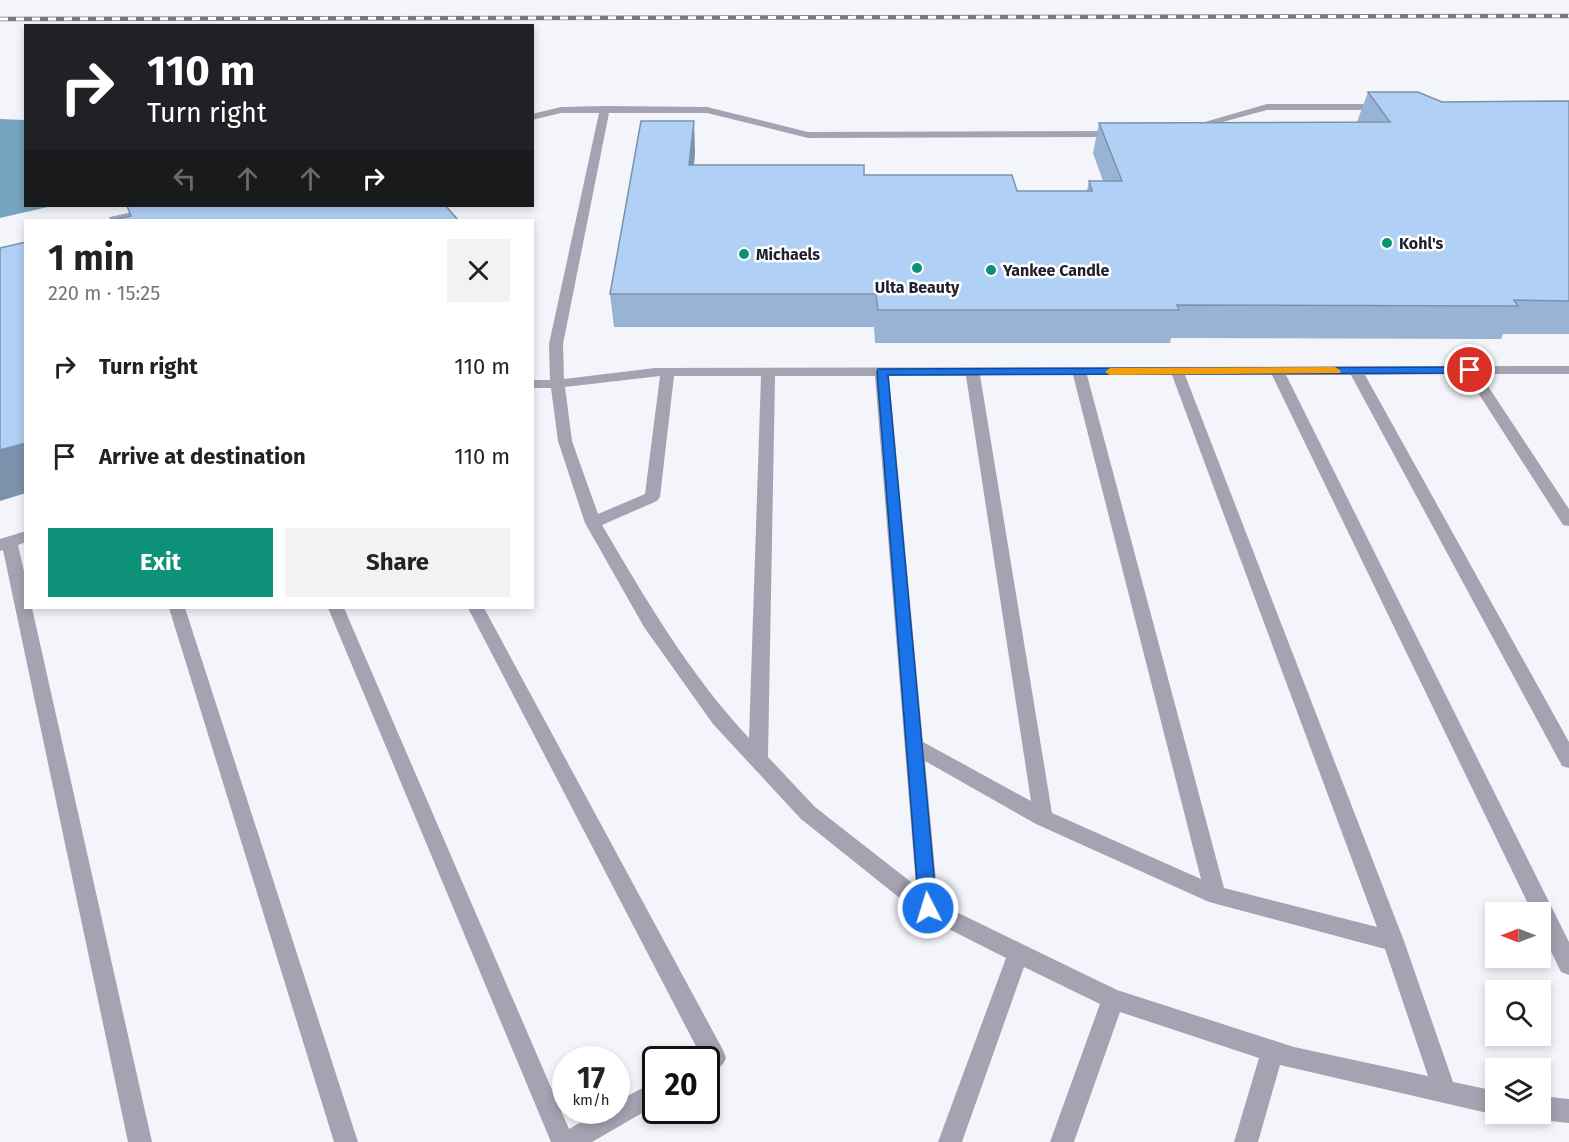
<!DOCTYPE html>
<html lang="en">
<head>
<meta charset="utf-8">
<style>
	:root { --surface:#fff; --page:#f2f2f2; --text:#222; --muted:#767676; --accent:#0d9179 }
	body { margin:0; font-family:"Fira Sans",sans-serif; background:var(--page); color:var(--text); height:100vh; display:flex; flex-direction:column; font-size:22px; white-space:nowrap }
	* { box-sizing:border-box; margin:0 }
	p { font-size:20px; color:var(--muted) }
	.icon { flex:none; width:33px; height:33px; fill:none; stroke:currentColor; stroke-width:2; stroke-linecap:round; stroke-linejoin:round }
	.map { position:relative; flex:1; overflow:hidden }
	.side { position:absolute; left:24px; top:219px; width:510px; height:390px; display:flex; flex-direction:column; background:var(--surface); border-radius:0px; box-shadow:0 3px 9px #0003 }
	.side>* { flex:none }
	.hud { position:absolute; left:24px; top:24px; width:510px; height:183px; border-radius:0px; box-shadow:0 3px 9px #0003; background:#202124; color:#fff; overflow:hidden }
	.needle { width:39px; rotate:270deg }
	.tools { position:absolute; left:1485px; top:902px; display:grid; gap:12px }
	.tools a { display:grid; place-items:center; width:66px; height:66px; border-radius:0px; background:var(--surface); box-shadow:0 3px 9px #0003; font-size:30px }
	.speed { position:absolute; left:552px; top:1046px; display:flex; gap:12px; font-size:30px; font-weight:700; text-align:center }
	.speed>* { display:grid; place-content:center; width:78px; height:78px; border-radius:50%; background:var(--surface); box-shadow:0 3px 9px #0003; line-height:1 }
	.speed small { font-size:15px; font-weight:400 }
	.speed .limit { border:3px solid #111; border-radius:9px; background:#fff; color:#111 }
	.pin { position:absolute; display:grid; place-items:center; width:51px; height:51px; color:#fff; margin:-26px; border:3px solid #fff; border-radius:50%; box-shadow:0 2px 6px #0007 }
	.me { position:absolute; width:66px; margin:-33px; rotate:355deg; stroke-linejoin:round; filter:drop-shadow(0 0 4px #0008) }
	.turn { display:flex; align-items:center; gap:21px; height:126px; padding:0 24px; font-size:27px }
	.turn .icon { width:78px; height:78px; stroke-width:2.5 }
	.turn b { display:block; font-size:42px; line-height:51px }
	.lanes { display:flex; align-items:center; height:57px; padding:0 24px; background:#0003; justify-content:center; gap:30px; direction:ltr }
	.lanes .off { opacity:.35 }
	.round { display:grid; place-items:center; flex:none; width:63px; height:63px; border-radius:0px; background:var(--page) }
	.overview { display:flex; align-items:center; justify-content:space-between; height:102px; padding:0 24px }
	h1 { font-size:36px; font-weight:700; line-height:45px }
	.primary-button { display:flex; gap:12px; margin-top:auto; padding:12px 24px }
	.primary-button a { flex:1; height:69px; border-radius:0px; background:var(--accent); color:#fff; font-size:24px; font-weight:700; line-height:69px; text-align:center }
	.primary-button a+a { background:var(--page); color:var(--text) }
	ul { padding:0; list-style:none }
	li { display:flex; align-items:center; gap:18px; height:90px; padding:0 24px }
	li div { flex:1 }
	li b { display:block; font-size:22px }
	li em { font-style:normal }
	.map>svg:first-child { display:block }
</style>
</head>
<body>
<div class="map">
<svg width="1569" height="1142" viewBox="0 0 1569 1142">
	<rect width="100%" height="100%" fill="#f3f5fb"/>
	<path fill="#76a4bf" d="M0 119 25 120 26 206H52L0 218Z"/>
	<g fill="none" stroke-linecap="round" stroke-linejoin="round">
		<path fill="#a5a3b2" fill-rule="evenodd" d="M1267 104H1385L1390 107 1385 110H1267L1189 131 1184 128Z
			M605 106 707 107 808 132 1119 131 1124 134 1119 137 808 138 707 113H609L563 344 564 379 655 368 1569 366V374H1480L1569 509V526L1563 525 1466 374 1365 375 1569 742V768L1562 766 1351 375H1286L1569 942V975L1561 972 1540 929V912H1532L1272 375H1185L1404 941 1453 1082 1496 1091V1113H1500L1496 1115 1280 1065 1258 1142H1234L1259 1058 1120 1012 1074 1142H1050L1100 1004 1024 967 962 1142H938L1006 958 921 915 801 819 713 724 644 627 585 523 558 441 551 388H532V380H550L549 344 599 113H561L532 120V114L561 107ZM980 375H1073L1201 879 1052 813ZM1087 375H1172L1377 927 1224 888ZM660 376 645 494 598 514 572 441 565 387ZM674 376H761L749 738C690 675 646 600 602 525L657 501 660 497ZM775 376H875L916 886 815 807 768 757ZM889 376H966L1031 801 923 742ZM925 761 1036 824 1209 902 1385 949 1428 1076 1294 1047 1117 990 938 903Z
			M161 206H180L178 208 127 220H108L110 217Z
			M26 531V542L18 545 26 580V608H32L152 1142H128L3 550 0 551V539Z
			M169 608H185L358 1142H334Z
			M328 608H344L569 1129 602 1110H616V1102L656 1081V1105L592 1142H551Z
			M468 608H484L723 1050 726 1058C722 1068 716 1070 706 1074V1059H696L700 1054Z
			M1540 1096 1569 1099V1123L1540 1120 1532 1116 1530 1113H1540Z"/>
		<g stroke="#767983" stroke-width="4.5">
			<path id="rail" d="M0 19 1569 16"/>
		</g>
		<use href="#rail" stroke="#fff" stroke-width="3" stroke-dasharray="8" stroke-linecap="butt"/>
	</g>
	<path fill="#98b3d4" d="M1368 92 1442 102 1569 101V334H1503L1501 339 1171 338 1170 343H875L874 327H614L610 294 695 152 694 165 864 175 1017 191H1087L1089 181H1103L1093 153 1099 123 1357 122Z"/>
	<path fill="#7c92ac" d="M694 121 695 152 691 196 689 165Z
		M26 443V493L0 501V450Z"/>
	<path fill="#b1d0f6" stroke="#7c92ac" stroke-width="1.5" d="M1368 92H1418L1442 102 1569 101V301L1514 300 1518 306 1177 305 1179 310H878L876 294H610L641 121H694L689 165H864V175H1012L1017 191H1092L1089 181H1122L1099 123 1390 122Z
		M127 206H446L458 220H114L131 216Z
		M26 242V443L0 450V248Z"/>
	<path fill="#1a73e8" stroke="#114b97" stroke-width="1.5" d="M1470 367 1474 368V373L888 375 937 908 934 913 928 916 922 913 919 908 877 372 878 369Z"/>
	<path fill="#f59e0b" d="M1335 367 1341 371 1340 373 1110 375 1105 372 1110 368Z"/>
	<g fill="#0d9179" stroke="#fff" stroke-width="2">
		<circle cx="1387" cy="243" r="6"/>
		<circle cx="744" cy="254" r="6"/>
		<circle cx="917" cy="268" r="6"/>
		<circle cx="991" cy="270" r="6"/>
	</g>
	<g text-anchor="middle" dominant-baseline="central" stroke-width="5" stroke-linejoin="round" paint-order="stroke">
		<g font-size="16" font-weight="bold" fill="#1e212d" stroke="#fff" text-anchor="start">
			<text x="1399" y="243">Kohl's</text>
			<text x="756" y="254">Michaels</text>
			<text x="1003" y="270">Yankee Candle</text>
			<text x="917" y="287" text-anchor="middle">Ulta Beauty</text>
		</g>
	</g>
</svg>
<div class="tools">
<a><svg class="needle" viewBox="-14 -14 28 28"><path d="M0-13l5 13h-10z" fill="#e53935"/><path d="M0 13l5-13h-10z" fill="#767676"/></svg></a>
<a><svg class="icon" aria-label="search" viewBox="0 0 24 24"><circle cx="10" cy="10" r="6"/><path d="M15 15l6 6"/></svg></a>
<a><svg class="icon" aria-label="layers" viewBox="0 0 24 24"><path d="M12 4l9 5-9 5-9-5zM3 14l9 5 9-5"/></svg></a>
</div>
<div class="speed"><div>17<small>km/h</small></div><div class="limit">20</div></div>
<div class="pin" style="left:1470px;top:370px;background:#d93025"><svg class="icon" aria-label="arrive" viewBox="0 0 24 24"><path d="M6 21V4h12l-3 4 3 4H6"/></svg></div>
<svg class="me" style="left:928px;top:908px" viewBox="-20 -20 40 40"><circle r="17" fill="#1a73e8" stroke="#fff" stroke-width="3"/><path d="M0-11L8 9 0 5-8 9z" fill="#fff"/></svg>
<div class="hud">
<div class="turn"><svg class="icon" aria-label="right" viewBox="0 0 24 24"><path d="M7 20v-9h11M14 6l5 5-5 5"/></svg><div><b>110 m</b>Turn right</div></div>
<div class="lanes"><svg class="icon off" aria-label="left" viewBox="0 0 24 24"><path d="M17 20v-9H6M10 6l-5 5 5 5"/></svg><svg class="icon off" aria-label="ahead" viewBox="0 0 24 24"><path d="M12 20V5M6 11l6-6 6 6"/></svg><svg class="icon off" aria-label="ahead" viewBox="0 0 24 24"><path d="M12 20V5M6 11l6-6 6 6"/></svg><svg class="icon" aria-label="right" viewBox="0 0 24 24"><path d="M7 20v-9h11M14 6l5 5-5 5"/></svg></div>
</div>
<section class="side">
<div class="overview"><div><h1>1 min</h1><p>220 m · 15:25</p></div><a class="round"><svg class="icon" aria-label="close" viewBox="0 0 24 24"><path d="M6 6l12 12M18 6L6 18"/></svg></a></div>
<ul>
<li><svg class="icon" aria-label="right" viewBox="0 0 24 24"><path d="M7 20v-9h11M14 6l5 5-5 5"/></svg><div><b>Turn right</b></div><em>110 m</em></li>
<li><svg class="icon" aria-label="arrive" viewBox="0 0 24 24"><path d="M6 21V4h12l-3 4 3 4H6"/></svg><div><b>Arrive at destination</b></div><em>110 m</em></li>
</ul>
<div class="primary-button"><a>Exit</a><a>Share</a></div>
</section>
</div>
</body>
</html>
